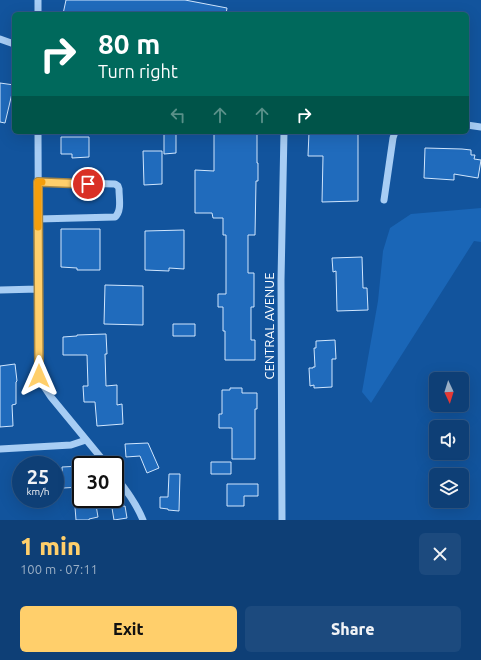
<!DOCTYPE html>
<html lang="en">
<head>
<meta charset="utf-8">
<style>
	:root { --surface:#0e3f76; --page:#1c4a7e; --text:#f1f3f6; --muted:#9bafc5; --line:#2e5888; --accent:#ffcf6b }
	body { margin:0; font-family:Ubuntu,sans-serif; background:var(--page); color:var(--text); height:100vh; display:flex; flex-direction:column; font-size:15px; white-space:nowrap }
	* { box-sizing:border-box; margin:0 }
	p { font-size:13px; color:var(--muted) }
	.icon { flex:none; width:22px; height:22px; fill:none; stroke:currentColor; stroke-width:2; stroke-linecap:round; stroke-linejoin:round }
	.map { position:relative; height:520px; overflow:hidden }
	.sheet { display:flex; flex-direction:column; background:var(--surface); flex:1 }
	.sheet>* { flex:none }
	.hud { position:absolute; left:12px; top:12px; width:457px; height:122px; border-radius:6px; box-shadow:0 4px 16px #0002,0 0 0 1px var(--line); background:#00695c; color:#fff; overflow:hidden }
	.needle { width:26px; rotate:176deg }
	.tools { position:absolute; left:429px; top:372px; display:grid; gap:8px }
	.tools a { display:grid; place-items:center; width:40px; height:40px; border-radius:6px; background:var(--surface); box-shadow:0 4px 16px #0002,0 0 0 1px var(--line); font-size:20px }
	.speed { position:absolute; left:12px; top:456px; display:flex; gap:8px; font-size:20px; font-weight:700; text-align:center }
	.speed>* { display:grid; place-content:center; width:52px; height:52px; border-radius:50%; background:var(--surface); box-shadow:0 4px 16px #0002,0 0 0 1px var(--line); line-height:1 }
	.speed small { font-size:10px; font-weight:400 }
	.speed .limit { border:2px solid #111; border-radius:6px; background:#fff; color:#111 }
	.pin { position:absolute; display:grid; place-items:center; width:34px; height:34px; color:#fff; margin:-17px; border:2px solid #fff; border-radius:50%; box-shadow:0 1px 4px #0007 }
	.me { position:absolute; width:44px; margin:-22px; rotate:0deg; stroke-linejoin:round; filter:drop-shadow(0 0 3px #0008) }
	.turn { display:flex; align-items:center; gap:14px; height:84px; padding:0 20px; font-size:18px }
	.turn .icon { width:52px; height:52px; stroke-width:2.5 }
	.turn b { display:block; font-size:28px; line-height:34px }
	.lanes { display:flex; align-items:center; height:38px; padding:0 20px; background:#0003; justify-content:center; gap:20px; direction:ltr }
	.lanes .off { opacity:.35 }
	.round { display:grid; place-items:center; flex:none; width:42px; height:42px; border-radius:6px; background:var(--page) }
	.summary { display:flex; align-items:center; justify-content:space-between; height:68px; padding:0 20px }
	h1 { font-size:24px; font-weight:800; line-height:30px; color:var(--accent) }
	.action { display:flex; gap:8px; margin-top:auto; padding:8px 20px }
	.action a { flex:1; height:46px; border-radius:6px; background:var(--accent); color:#111; font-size:16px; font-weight:800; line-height:46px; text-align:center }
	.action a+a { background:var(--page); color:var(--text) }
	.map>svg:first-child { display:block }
</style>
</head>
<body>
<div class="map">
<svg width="481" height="520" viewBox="0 0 481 520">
	<rect width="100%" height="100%" fill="#12549d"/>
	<path fill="#1a66b7" d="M481 208V242L474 241 371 403 362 392 378 301 383 251 390 228 411 214 458 210Z"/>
	<path fill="#206bbc" stroke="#d0e6fe" d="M66 0H185L227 8 226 14H63Z
		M0 83 14 85 5 123 0 122Z
		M164 132H176V153L164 154Z
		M214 132H257V163H258V181H256L255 235H248V273H254V307H251V340H255V360H225V331H223V307H218V294H226V235H223V218H213L212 213H195V170L214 171Z
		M309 132H358V201L322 202 323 156H308Z
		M61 137H89V157L72 158V154H61Z
		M425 148 462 149 471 150V155H475L474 159 481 160 478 178 454 174V180L424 178Z
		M143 151H162V184L144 185Z
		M61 229H100V270H77V268L61 267Z
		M184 230V269L169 268V271L145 270V231Z
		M362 257 363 288H367L368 310 337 311 336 271 333 272 332 258Z
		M105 285 143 286V325L104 324Z
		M173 324H195V336H173Z
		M106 334 107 354H105L106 386 117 385V405L122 404 123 424 97 426 95 402H84L83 386H88L87 355H63V337L77 336V335Z
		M335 340 336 359H332V387L314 388V385L310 386 309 368H313V367H315L314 348H316V341Z
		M15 364 17 381 16 382V404L12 405 13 426 0 427V366Z
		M230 388H242V393H257V409H255V459H232V428H219V414H222V390H230Z
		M148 443 159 468 147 473 140 456 126 457 125 444Z
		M211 462H231V474H211Z
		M81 466V487L63 488 62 467Z
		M169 474H180L179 511 168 510V509L160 508V497H168Z
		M227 484H258V496H244V506H227Z
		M96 505 98 517 89 519V520H76L75 507Z
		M125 506 127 518 114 520 112 508Z"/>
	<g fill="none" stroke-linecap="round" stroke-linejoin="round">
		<path stroke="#a7cdf4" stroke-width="7" d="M38 14V0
			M0 39 14 44
			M467 125 481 127
			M38 132 39 376 41 382 51 397 107 465
			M384 200 393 138 395 132
			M38 219 115 217C122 211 119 198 119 189L118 186 115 184 38 182
			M0 290 38 289
			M0 449 71 445 86 440
			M115 476C126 490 136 503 143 520
			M282 520 281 280 284 132"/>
	</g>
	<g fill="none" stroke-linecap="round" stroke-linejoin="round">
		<g stroke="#a68746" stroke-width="10">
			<path id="route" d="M39 376 38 182 88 184"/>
		</g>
		<use href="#route" stroke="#ffcf6b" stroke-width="7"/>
		<path stroke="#f59e0b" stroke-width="7" d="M38 227V182H42"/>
	</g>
	<g text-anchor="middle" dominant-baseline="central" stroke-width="4" stroke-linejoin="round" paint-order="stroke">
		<g font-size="13" fill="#fff" stroke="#12549d">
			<text transform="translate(269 326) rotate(-90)">CENTRAL AVENUE</text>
		</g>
	</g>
</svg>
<div class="tools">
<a><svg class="needle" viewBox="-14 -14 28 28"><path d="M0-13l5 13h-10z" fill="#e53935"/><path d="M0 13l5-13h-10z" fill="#9bafc5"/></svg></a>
<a><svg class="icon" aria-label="sound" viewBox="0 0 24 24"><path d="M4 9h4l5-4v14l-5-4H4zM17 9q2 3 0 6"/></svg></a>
<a><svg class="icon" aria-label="layers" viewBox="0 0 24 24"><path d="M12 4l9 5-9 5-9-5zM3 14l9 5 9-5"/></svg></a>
</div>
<div class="speed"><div>25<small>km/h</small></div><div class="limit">30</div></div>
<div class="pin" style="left:88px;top:184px;background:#d93025"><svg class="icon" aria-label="arrive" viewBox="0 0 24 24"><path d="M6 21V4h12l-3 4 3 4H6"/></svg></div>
<svg class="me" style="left:39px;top:376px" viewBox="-20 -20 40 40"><path d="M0-17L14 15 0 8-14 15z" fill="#ffcf6b" stroke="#fff" stroke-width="4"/></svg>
<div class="hud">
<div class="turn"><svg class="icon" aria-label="right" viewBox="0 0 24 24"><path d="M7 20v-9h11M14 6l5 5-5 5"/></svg><div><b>80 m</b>Turn right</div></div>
<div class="lanes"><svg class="icon off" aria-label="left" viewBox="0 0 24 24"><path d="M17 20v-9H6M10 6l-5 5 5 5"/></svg><svg class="icon off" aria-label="ahead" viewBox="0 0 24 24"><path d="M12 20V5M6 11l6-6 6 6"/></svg><svg class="icon off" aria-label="ahead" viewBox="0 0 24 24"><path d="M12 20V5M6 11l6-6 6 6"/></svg><svg class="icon" aria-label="right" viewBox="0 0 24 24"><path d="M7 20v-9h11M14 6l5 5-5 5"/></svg></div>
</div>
</div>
<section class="sheet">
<div class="summary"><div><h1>1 min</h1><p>100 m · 07:11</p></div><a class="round"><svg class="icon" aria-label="close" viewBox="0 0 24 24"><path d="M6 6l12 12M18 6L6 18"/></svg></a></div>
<div class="action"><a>Exit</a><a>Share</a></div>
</section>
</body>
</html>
